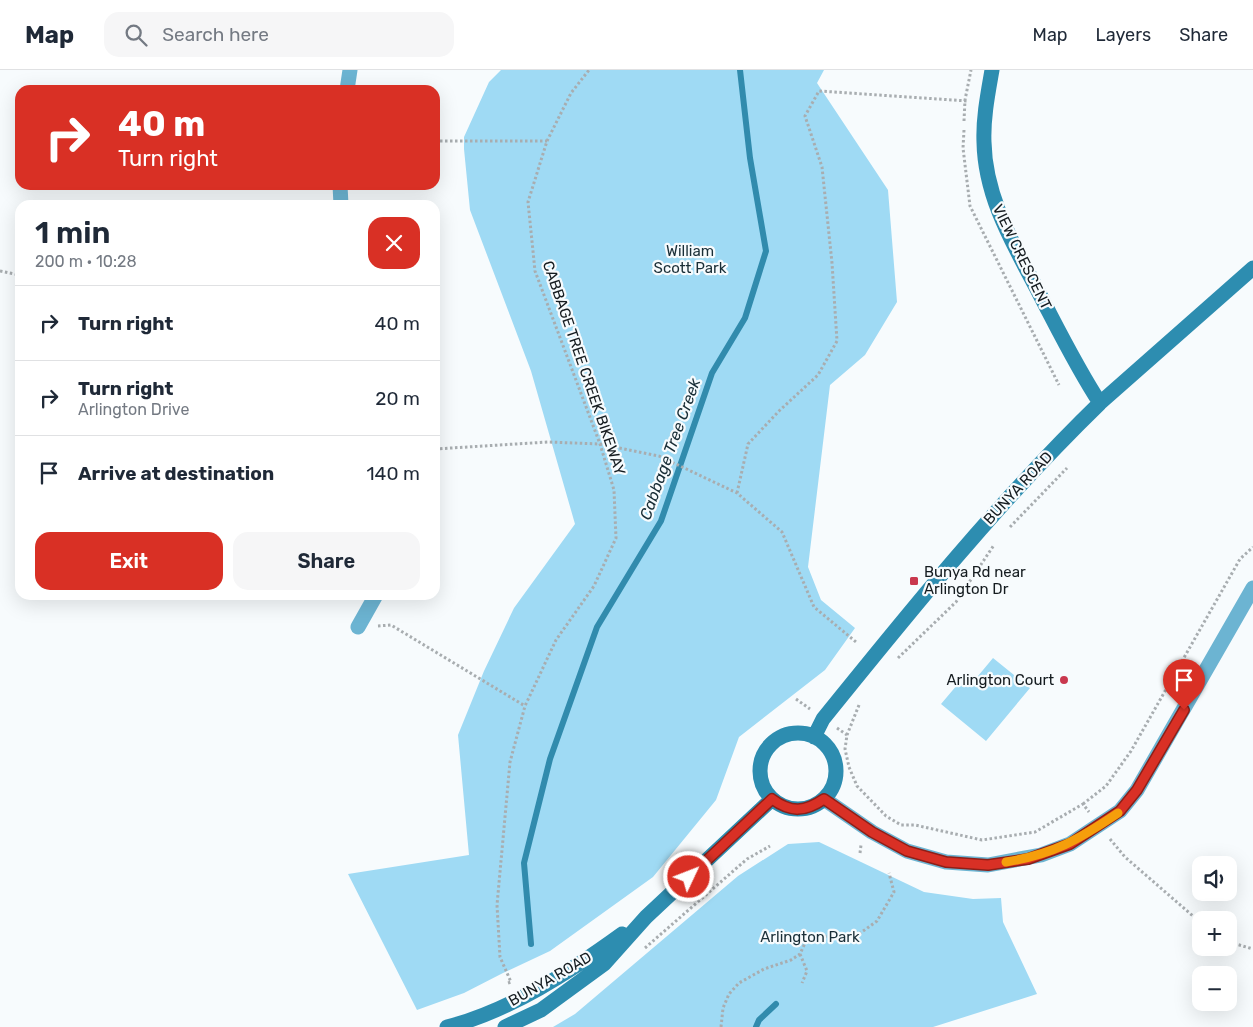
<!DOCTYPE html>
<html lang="en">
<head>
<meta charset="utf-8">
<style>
	:root { --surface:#fff; --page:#f6f6f7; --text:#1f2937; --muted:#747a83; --line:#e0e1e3; --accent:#d93025 }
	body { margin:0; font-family:Rubik,sans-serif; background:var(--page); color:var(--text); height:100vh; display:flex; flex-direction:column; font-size:19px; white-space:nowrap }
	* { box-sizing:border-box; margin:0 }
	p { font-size:16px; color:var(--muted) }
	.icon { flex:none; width:28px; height:28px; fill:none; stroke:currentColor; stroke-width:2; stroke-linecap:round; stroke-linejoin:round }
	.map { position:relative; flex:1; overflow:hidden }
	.sheet { position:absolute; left:15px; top:130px; width:425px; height:400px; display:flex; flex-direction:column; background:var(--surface); border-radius:15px; box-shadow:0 5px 20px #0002 }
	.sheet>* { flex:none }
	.hud { position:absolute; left:15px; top:15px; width:425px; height:105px; border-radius:15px; box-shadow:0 5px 20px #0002; background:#d93025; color:#fff; overflow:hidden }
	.fabs { position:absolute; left:1192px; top:786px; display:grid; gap:10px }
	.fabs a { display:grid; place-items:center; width:45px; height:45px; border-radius:10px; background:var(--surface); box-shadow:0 5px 20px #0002; font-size:25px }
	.pin { position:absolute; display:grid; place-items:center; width:42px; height:42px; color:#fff; margin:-51px -21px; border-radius:50% 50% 50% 0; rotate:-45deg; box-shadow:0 0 5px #0007 }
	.pin .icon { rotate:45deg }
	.me { position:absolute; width:55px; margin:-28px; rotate:47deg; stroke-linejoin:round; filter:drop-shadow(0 0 4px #0008) }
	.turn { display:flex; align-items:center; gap:18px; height:105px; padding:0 20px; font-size:22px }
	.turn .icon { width:65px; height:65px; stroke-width:2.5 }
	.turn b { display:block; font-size:35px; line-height:42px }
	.round { display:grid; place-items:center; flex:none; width:52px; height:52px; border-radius:15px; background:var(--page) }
	.summary { display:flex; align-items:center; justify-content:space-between; height:85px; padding:0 20px }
	h1 { font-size:30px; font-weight:600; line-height:38px }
	.button { display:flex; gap:10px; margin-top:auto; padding:10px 20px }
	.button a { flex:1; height:58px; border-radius:15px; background:var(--accent); color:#fff; font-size:20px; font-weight:600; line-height:58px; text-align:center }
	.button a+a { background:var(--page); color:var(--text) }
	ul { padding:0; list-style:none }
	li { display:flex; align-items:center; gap:15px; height:75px; padding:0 20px; border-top:1px solid var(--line) }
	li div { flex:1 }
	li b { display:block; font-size:19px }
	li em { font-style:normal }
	header { display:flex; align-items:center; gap:30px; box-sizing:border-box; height:70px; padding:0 25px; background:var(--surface); border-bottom:1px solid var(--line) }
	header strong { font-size:24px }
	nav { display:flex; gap:28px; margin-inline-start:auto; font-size:18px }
	.search { width:350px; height:45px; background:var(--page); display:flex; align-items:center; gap:12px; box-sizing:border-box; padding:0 18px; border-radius:15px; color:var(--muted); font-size:19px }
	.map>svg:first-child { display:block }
</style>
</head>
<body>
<header>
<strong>Map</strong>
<div class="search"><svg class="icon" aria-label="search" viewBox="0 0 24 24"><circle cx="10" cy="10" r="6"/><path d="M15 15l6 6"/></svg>Search here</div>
<nav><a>Map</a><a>Layers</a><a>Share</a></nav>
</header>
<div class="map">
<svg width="1253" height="957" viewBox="0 0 1253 957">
	<rect width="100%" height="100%" fill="#f7fbfd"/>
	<path fill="#9fdaf4" d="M501 0H824L817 13 888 120 897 232 865 285 830 315 808 497 821 530 855 558 825 600 739 667 716 730 653 807 550 881 503 903 464 923 417 940 348 804 469 785 458 665 484 601 514 538 575 454 531 301 470 140 464 79V67L489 12Z
		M993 588 1030 618 986 671 941 634 963 608 978 606Z
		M819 772 924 822 973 829 1001 828 1003 852 1037 924 933 957H553L575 944 738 806 788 774Z"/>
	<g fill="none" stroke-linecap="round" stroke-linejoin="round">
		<path stroke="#318bad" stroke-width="6" d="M531 874 524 793 550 689 597 557 661 451 712 303 745 248 766 181 750 88 740 0
			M756 957 759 950 776 934"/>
		<path stroke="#a8adb0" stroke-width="3" stroke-dasharray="2.5 2.5" stroke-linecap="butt" d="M964 51 965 30 971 0
			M964 60 963 78 970 136 1059 315
			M435 71H547
			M0 201 20 205
			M435 379 548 372 600 374 659 386 737 423 782 462 814 537 856 572
			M737 423 748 374 779 341 818 305 837 271 832 193 822 97 805 46 819 21 968 31
			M1010 457 1067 398
			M378 556 391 555 525 636
			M898 588 956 532 994 475
			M796 629 810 639
			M859 635 847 665 845 679 849 697 857 716 886 746 901 755H915L982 770 1035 762 1083 734 1089 742
			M837 658 847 665
			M1083 734 1106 716 1131 681 1240 489 1253 477
			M1110 769 1125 787 1201 853
			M860 783 861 775
			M1229 872 1253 879
			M645 878 747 789 770 776
			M800 884 807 901 802 913
			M508 913 511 912 500 887 497 835 510 692 525 636 556 570 594 516 616 468 614 420 600 374 535 201 528 132 547 71 571 23 589 0
			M721 957 723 938 729 924 739 913 764 899 791 890 800 884 805 873 815 867 859 864 877 851 894 822 889 803"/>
		<path stroke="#6cb4d2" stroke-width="15" d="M347 20 350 0
			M340 115 341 135
			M358 557 376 525
			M824 729 872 762 907 781 946 792 988 795 1041 785 1070 774 1120 741 1137 720 1253 518"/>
		<path stroke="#2d8db0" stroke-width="15" d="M992 0C988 23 983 48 984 72 985 128 1014 175 1039 223 1059 261 1077 298 1100 333
			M760 701a38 38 0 1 1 76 0a38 38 0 1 1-76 0Z
			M814 667 823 649C911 540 999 431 1100 333L1253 198
			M447 957C510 941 571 901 622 864
			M505 957 541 940 604 894 646 847 772 729"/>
	</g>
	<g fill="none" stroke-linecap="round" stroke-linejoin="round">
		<g stroke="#8d1f18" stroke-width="12">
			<path id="route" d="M689 807 772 729C791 743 805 742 824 729L872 762 907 781 946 792 988 795 1028 789 1070 774 1120 741 1137 720 1184 640"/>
		</g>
		<use href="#route" stroke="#d93025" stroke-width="9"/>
		<path stroke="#f59e0b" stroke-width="9" d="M1006 792C1054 784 1078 770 1118 743"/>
	</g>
	<g fill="#c9384e" stroke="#f7fbfd" stroke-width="2">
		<rect x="909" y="506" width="10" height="10" rx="2.5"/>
		<circle cx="1064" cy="610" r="5"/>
	</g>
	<g text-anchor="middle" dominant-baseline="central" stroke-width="4.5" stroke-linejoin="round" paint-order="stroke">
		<g font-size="15" fill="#1a2f38" stroke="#f7fbfd">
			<text x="690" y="181">William<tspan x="690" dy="17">Scott Park</tspan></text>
			<text x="810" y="867">Arlington Park</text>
		</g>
		<g font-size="15" fill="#151c20" stroke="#f7fbfd">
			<text transform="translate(1022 187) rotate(64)">VIEW CRESCENT</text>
			<text transform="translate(584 298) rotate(71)">CABBAGE TREE CREEK BIKEWAY</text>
			<text transform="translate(1018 418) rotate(-47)">BUNYA ROAD</text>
			<text transform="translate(550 909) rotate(-30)">BUNYA ROAD</text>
		</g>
		<g font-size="15" fill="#151c20" stroke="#f7fbfd" text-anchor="start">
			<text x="924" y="502">Bunya Rd near<tspan x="924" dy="17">Arlington Dr</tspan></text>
			<text x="1054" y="610" text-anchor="end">Arlington Court</text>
		</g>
		<g font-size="16" font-style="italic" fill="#182d36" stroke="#f7fbfd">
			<text transform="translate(670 379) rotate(-70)">Cabbage Tree Creek</text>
		</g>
	</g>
</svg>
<div class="fabs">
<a><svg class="icon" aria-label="sound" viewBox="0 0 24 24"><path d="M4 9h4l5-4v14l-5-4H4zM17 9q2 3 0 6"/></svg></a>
<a>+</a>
<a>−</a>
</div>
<div class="pin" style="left:1184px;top:640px;background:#d93025"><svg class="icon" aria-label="arrive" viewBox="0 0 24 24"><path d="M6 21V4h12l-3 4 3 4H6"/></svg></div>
<svg class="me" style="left:689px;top:807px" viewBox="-20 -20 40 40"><circle r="17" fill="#d93025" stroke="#fff" stroke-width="3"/><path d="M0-11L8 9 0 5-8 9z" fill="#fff"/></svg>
<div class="hud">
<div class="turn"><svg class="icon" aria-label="right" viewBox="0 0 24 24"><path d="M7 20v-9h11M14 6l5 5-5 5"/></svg><div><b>40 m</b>Turn right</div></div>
</div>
<section class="sheet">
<div class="summary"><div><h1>1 min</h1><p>200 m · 10:28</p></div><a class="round" style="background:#d93025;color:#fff"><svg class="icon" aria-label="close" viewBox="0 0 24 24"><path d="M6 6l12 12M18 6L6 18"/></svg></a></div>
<ul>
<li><svg class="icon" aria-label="right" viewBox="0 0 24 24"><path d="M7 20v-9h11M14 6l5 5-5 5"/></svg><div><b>Turn right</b></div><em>40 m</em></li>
<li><svg class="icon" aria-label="right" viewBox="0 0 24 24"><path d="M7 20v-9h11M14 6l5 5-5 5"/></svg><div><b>Turn right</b><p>Arlington Drive</p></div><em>20 m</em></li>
<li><svg class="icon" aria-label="arrive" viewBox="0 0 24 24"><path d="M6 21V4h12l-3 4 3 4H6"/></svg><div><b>Arrive at destination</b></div><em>140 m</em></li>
</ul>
<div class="button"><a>Exit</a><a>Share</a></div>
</section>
</div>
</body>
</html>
